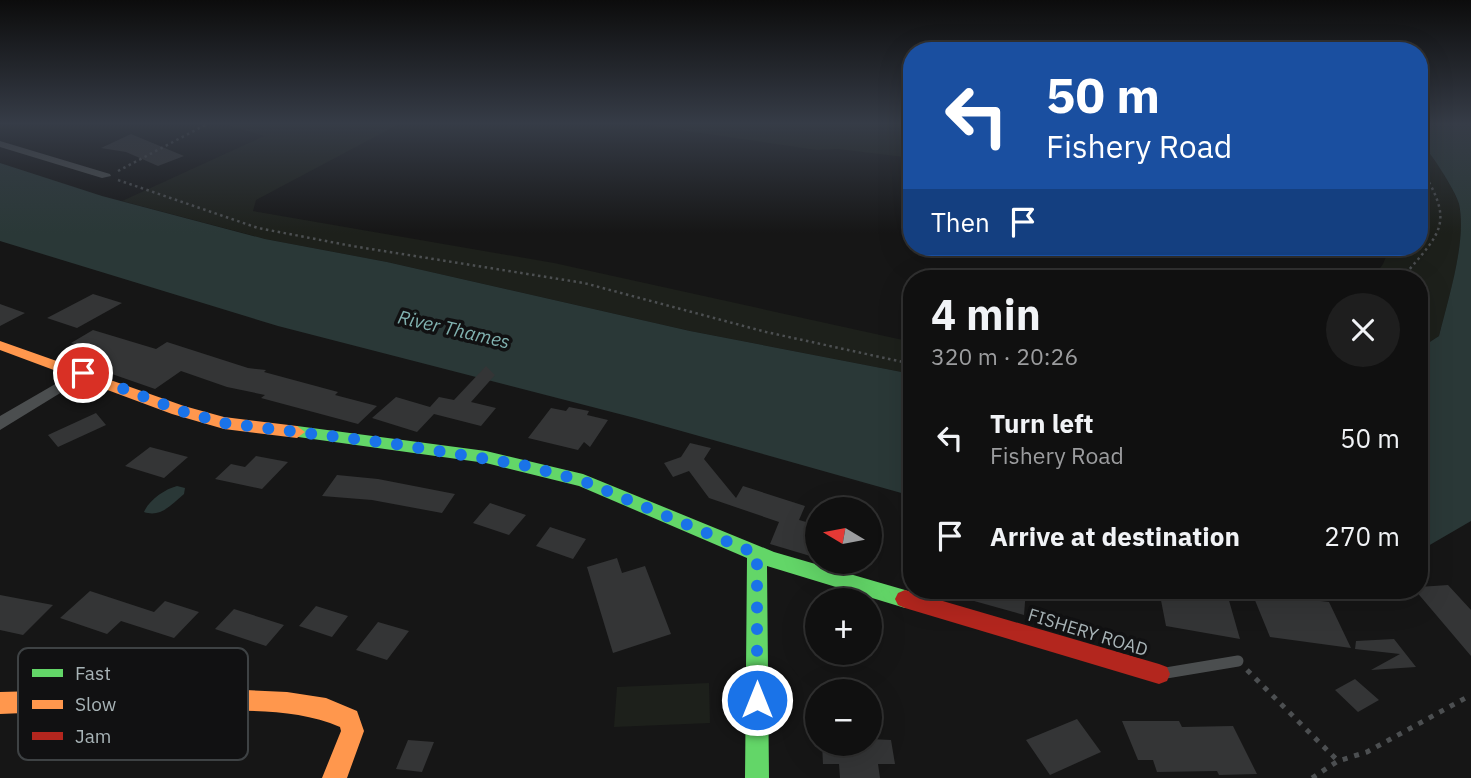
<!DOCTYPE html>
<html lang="en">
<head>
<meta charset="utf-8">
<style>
	:root { --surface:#101010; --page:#1e1e1e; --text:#f1f3f6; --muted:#9c9d9f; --line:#303030 }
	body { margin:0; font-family:"IBM Plex Sans",sans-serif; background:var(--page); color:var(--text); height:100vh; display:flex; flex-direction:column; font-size:26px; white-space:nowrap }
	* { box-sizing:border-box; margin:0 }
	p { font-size:23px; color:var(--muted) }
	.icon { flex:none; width:38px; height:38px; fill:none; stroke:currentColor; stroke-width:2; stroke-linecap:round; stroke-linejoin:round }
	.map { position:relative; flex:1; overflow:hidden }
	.side { position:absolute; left:903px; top:270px; width:525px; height:329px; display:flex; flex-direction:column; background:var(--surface); border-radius:28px; box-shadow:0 7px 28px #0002,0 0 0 2px var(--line) }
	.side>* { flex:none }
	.banner { position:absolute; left:903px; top:42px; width:525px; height:214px; border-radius:28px; box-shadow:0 7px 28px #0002,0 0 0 2px var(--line); background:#1a4fa0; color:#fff; overflow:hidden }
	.needle { width:46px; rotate:280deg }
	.buttons { position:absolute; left:805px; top:497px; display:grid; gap:14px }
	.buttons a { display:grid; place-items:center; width:77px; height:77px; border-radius:50%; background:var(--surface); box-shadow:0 7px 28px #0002,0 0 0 2px var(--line); font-size:35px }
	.pin { position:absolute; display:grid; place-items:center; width:60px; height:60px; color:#fff; margin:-30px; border:4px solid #fff; border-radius:50%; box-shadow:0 2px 7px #0007 }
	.me { position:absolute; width:77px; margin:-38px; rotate:0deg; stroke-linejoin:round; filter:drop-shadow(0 0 5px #0008) }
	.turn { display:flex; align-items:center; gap:24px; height:147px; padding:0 28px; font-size:32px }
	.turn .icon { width:91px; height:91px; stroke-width:2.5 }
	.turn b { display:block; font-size:49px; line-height:60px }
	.then { display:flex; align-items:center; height:66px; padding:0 28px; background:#0003; gap:14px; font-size:26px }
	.round { display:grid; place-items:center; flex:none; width:74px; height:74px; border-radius:37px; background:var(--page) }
	.head { display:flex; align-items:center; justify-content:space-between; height:119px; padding:0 28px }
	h1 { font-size:42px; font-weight:700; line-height:52px }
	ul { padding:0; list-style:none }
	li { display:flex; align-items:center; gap:21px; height:98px; padding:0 28px }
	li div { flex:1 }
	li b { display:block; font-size:26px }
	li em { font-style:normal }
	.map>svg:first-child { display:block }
</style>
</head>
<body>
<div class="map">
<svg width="1471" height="778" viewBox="0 0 1471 778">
	<rect width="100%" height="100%" fill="#161616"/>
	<path fill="#1d201b" d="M224 124H399L256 200 253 211 554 263 912 342V374L690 331 387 262 265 239 122 201 264 136Z
		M639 124H912V158L838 149 817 150Z
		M1419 140C1429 150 1456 191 1459 204 1467 242 1448 299 1439 336L1419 349V278H1373L1383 264 1390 247H1419Z
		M709 683 710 723 614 727 617 687Z"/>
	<path fill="#2a3837" d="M1419 124H1471V521L1428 546H1419V349L1439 336C1448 299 1467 241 1459 204 1456 191 1429 150 1419 140Z
		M0 163 102 196 265 239 387 262 690 331 912 374V496L635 418 278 326 0 241Z
		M177 486 185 488 184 494C172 504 161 518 144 512 149 500 165 489 177 486Z"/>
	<path fill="#343536" d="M131 134 184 156 158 166 126 152 101 148Z
		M93 294 122 303 77 328 47 318Z
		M0 304 25 313 0 326Z
		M93 330 156 349 167 342 248 368 266 370 264 372 338 392 335 395 377 406 358 424 261 398 265 395 227 387 181 371 155 389 89 366 108 355 71 343Z
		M486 366 495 375 471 402 496 408 481 426 434 414 417 432 372 418 396 397 430 407 439 397 454 400Z
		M569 407 589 411 587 415 608 420 590 447 584 442 578 450 528 438 551 408 566 411Z
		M96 413 106 425 58 447 48 435Z
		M690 443 711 448 704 459 736 498 743 486 805 506 799 520 817 525V558L770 544 779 522 709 498 689 471 673 477 664 463 681 457Z
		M150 447 188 457 164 478 125 466Z
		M256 456 288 462 262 489 215 479 231 464 245 467Z
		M337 475 378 479 455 494 442 513 372 500 322 496Z
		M490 503 526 515 509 535 473 523Z
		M550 527 586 539 573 559 536 546Z
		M617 558 622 573 645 566 671 634 613 653 587 567Z
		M1448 585 1471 610V656L1415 590H1419V587Z
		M949 590H1026L1024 615 949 594Z
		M1159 590H1226L1240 639 1166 626Z
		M90 591 154 612 165 601 199 612 174 638 121 621 107 634 60 618Z
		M1252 593 1329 602 1351 648 1270 637Z
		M0 595 53 605 23 635 0 630Z
		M316 606 348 616 332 637 299 626Z
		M234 609 284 625 266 646 215 629Z
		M378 622 409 631 387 660 356 650Z
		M1394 639 1416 667 1371 670 1400 654 1355 649 1356 641Z
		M1355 679 1379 700 1358 712 1335 690Z
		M1077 719 1101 752 1050 775 1026 740Z
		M1122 721H1179L1182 727 1233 726 1257 774 1219 775 1217 771 1157 772 1153 760H1138Z
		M870 739 891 740 895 764H878L880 778H840L839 764H823L822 744H870Z
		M408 740 434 742 422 772 396 769Z"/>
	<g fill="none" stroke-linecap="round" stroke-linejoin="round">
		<path stroke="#4c4f51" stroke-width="2.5" stroke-dasharray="2.5 3.5" stroke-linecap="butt" d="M118 171 207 124
			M118 180 258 228 352 246 584 283 766 332 912 364
			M1402 278C1443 230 1455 223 1419 165"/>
		<path stroke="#4c4f51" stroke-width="5" stroke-dasharray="5 7" stroke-linecap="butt" d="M1247 670 1338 761
			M1312 778 1338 761 1367 752 1471 695"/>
		<path stroke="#4b4e4f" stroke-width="11" d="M1166 673 1238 661"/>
		<path fill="#4b4e4f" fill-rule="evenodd" d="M0 141 110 174 111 176 102 178 0 147Z
			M83 368 91 373 88 376 0 430V416Z"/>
		<path fill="#63d668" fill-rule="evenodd" d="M297 426 486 451 583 474 774 552 905 590 912 593 915 599 912 605 905 608 767 566 769 778H745L747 558 579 486 486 463 291 436 289 432 291 428Z"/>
		<path fill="#ff974d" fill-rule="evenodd" d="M0 341 184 406 224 417 297 426 305 432 297 438 224 429 172 414 0 350Z
			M183 687 287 692 326 698 357 711 364 731 347 778H322L341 731 340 727C302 710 255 711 214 710 143 708 71 711 0 714V692Z"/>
		<path fill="#b3261e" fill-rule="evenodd" d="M905 590 1159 664 1167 667 1170 674 1167 681 1159 684 905 608 898 605 895 599 898 593Z"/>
	</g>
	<linearGradient id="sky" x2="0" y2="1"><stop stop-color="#0c0c0c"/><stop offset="0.53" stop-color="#363c47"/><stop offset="1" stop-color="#363c47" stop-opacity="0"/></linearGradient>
	<rect width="1471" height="233" fill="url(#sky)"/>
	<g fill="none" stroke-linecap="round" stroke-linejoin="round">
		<path stroke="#1a73e8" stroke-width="12" stroke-dasharray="0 21.6" d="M83 373 178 410 224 423 396 444 523 465 583 481 757 554V700"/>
	</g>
	<g text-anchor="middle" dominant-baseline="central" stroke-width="7" stroke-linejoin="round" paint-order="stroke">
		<g font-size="18" fill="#a8b4b7" stroke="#111112">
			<text transform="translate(1088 632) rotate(17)">FISHERY ROAD</text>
		</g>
		<g font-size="19" font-style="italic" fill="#80b1af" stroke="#111112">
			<text transform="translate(454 329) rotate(13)">River Thames</text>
		</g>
	</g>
	<rect x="18" y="648" width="230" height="112" rx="10" fill="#111112" stroke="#3e4244" stroke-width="2"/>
	<rect x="32" y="669" width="31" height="8" fill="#63d668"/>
	<rect x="32" y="700" width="31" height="9" fill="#ff974d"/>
	<rect x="32" y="732" width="31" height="8" fill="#b3261e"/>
	<g font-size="19" fill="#a8b4b7">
		<text x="75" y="680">Fast</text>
		<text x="75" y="711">Slow</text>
		<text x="75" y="743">Jam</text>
	</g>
</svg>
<div class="buttons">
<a><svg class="needle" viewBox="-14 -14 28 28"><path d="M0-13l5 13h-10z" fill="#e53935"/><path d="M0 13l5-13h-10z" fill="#9c9d9f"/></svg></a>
<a>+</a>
<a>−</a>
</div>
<div class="pin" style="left:83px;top:373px;background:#d93025"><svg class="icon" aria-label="arrive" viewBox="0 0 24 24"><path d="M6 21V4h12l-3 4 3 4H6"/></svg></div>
<svg class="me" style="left:757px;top:700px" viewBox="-20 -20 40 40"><circle r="17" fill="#1a73e8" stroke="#fff" stroke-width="3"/><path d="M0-11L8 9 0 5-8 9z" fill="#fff"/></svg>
<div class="banner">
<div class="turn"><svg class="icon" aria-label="left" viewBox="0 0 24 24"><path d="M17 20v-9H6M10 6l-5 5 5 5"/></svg><div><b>50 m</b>Fishery Road</div></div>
<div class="then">Then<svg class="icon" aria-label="arrive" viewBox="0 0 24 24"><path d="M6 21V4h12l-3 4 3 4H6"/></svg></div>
</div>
<section class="side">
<div class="head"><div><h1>4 min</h1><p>320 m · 20:26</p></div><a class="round"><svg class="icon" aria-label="close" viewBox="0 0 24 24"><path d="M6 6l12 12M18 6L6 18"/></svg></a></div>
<ul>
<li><svg class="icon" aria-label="left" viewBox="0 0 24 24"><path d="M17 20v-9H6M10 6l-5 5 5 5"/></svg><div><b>Turn left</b><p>Fishery Road</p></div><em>50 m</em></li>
<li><svg class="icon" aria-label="arrive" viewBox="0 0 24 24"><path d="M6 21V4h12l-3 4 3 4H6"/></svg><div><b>Arrive at destination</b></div><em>270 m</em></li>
</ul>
</section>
</div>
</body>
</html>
